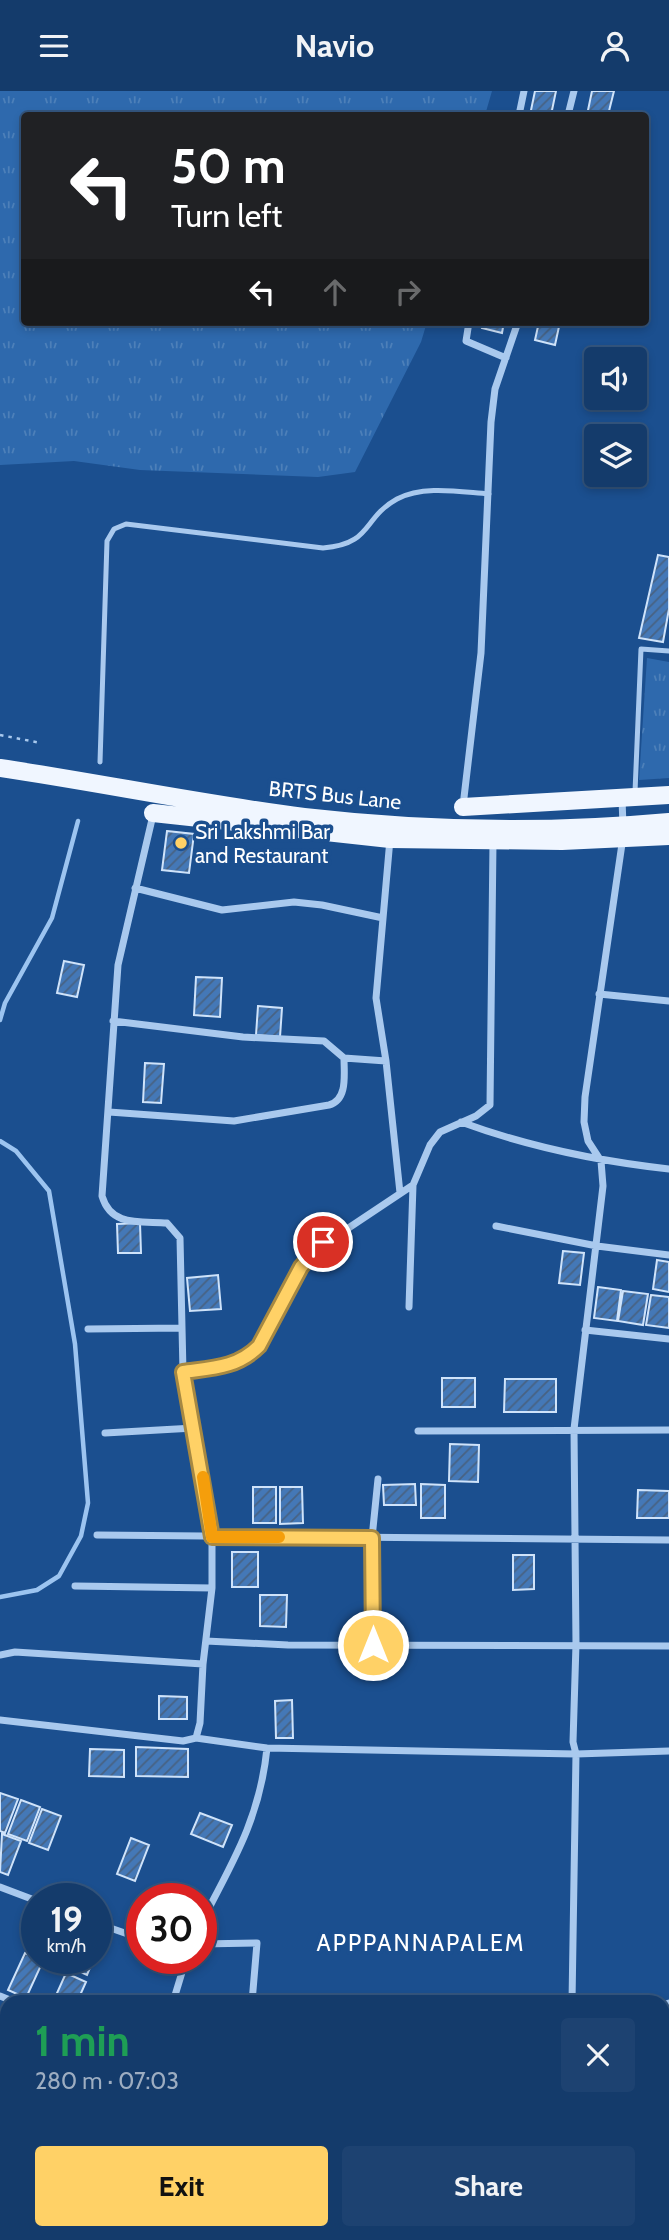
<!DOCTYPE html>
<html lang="en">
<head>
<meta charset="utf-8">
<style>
	:root { --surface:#143b6b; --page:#1d4271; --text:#f1f3f6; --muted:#9dadc1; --line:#33557e; --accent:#ffd166 }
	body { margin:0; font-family:Cabin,sans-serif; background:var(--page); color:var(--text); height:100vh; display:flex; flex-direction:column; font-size:26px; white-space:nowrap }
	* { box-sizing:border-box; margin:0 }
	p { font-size:23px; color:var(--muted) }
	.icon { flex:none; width:38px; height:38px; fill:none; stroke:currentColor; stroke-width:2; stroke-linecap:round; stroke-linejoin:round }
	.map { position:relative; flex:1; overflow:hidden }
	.side { position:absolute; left:0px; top:1904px; width:670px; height:245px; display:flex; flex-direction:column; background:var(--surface); border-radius:21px 21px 0 0; box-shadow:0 4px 10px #0003,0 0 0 2px var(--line) }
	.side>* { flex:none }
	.top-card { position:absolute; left:21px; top:21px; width:628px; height:214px; border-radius:7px; box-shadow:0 4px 10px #0003,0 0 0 2px var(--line); background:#202124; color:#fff; overflow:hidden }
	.tools { position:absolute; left:584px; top:256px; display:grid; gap:14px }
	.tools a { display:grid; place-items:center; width:63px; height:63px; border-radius:7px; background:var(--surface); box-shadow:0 4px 10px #0003,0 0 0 2px var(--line); font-size:35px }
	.speed { position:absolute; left:21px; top:1792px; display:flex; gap:14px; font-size:35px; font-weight:700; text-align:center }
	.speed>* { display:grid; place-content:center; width:91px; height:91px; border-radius:50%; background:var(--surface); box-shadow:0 4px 10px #0003,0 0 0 2px var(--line); line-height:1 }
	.speed small { font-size:18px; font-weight:400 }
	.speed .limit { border:10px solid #d22; background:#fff; color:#111 }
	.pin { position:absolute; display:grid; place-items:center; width:60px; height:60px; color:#fff; margin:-30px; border:4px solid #fff; border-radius:50%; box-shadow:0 2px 7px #0007 }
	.me { position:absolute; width:77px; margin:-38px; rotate:0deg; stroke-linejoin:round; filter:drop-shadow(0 0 5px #0008) }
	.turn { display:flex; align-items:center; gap:24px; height:147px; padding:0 35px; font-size:32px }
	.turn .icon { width:91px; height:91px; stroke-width:2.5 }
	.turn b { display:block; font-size:49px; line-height:60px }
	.lanes { display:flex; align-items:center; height:66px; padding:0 35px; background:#0003; justify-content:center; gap:35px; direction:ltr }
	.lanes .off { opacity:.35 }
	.round { display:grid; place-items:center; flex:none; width:74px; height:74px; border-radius:7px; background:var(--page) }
	.headline { display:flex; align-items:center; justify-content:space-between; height:119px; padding:0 35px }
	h1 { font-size:42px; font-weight:700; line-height:52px; color:#1e9e55 }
	.button { display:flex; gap:14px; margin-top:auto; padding:14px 35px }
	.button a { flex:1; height:80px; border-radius:7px; background:var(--accent); color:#111; font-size:28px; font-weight:700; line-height:80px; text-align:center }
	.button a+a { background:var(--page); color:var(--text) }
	header { display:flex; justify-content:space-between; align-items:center; height:91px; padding:0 35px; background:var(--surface); font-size:32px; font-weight:700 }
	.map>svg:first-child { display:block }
</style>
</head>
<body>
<header><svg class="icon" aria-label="menu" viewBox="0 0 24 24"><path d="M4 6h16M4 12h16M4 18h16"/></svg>Navio<svg class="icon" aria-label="person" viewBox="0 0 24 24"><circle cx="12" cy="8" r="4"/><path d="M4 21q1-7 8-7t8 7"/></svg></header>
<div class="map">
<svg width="669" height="2149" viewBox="0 0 669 2149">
	<defs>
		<pattern id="grass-tufts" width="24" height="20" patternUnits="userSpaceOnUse" patternTransform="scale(1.75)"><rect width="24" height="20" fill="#2e69ad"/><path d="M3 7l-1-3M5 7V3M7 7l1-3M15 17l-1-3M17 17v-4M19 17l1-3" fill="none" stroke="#4d80b9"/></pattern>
		<pattern id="building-hatch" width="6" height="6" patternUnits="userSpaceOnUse" patternTransform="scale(1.75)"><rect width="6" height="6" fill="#4478b7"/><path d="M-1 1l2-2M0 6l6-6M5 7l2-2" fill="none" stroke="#486282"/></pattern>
	</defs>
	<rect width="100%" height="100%" fill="#1b4f8f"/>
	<path fill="url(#grass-tufts)" d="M0 0H492L485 24H24V231H427L421 251 355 381 318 386 140 379 74 370 0 374Z
		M647 567 669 571V687L639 689Z"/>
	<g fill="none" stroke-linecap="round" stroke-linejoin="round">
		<path stroke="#9cc4f0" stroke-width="4.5" d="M0 929 5 912 52 827 78 730
			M0 1050 16 1060 49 1100 75 1253 88 1412 81 1445 59 1485 37 1499 0 1506
			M514 2142V2149"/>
		<path stroke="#3c6290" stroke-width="28" d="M663 1963 669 1957
			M347 2149 367 2142"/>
	</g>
	<path fill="url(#building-hatch)" stroke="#cfe3fa" stroke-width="2" d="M535 0H556L551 24H530Z
		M592 0H614L608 24H587Z
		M483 231H504L502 242 482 237Z
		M539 231H560L555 254 535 249Z
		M658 464 669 466V518L663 551 639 547Z
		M167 740 194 743 189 782 162 779Z
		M64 870 84 874 77 906 57 902Z
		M196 886 222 887 220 926 194 924Z
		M258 915 282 917 280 946 256 944Z
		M145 972 164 973 161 1012 143 1011Z
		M140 1132 141 1162H118L117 1133Z
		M563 1160 584 1162 580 1194 559 1192Z
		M657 1169 669 1171V1201L653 1198Z
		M218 1184 221 1218 190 1220 187 1187Z
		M598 1196 621 1199 617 1230 594 1227Z
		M623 1200 648 1203 643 1234 618 1230Z
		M651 1204 669 1206V1237L646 1234Z
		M442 1287H475V1316H442Z
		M505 1288H556V1321H504Z
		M450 1353 479 1354 478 1391 449 1390Z
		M415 1393 416 1414H384L383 1394Z
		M421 1393 445 1394V1427H421Z
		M253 1396H276V1432H253Z
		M280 1396H302L303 1432 280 1433Z
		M638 1399 669 1400V1427H637Z
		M232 1461H258V1496H232Z
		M513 1464H534V1498L513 1499Z
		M260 1504H287L286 1536 260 1535Z
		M159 1605 187 1606V1628H159Z
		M292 1609 293 1647H276L275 1610Z
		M136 1656 188 1658V1686L136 1685Z
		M90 1658 124 1659V1686L89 1685Z
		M0 1702 18 1708 5 1742 0 1740Z
		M21 1709 40 1716 27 1750 8 1743Z
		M42 1718 61 1725 48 1759 29 1752Z
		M200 1722 232 1734 223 1756 191 1743Z
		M2 1743 21 1750 8 1784 0 1781Z
		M131 1747 149 1754 135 1790 117 1783Z
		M96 1845 103 1848 96 1863Z
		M25 1862 43 1870 26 1907 8 1899Z
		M48 1867H69L65 1875Z
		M71 1867H94L87 1884 67 1875Z
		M66 1882 86 1891 77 1911H53Z
		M0 1923 7 1924V1942L0 1941Z
		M97 2142H116V2149H96Z"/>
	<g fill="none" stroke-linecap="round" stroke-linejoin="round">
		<path stroke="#a9c9ee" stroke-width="2.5" stroke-dasharray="3.5 5" stroke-linecap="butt" d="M0 644 41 652"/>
		<path stroke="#a9c9ee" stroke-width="5" d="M100 671 107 450 114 438 126 433 323 457C373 453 362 427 397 408 424 394 460 401 489 403
			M635 701 641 558 669 560"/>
		<path stroke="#a9c9ee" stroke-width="7" d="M519 24 524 0
			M568 24 574 0
			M469 231 466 250 506 267
			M622 708 623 735
			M463 715 481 562 491 331 495 298 518 231
			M623 746 585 1006 584 1031 588 1050 601 1070 603 1095 574 1338 576 1553 573 1651 576 1663 669 1660
			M390 748 376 907 386 970 400 1102
			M135 797 222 819 294 811 322 814 383 827
			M599 903 669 910
			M113 930 243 946 324 950 344 967 386 970
			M109 1021 234 1030 329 1014C348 1009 344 983 344 967
			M461 1031C529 1056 597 1070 669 1078
			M496 1135 597 1155 669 1164
			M409 1216 413 1094
			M88 1238 182 1237
			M585 1239 669 1248
			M183 1281C212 1277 237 1277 259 1255L311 1162 413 1094 430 1054 440 1041 476 1025 490 1014 493 751
			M418 1340 669 1339
			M105 1342 194 1337
			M97 1444 669 1449
			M75 1495 212 1497
			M206 1550 288 1554 669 1555
			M373 1554 372 1447 378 1388
			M0 1564 15 1561 203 1573
			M0 1629 183 1650 196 1647 200 1632 203 1573 212 1497V1446L183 1281 180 1147 167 1132C140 1130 111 1136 102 1105L118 874 153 724
			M196 1647 267 1657 576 1663 572 1911
			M0 1796 37 1810
			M96 1832 142 1848
			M201 1832C233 1771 260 1727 267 1657
			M201 1853 257 1852 252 1911
			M0 1905 15 1911
			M572 1909 603 1911
			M173 1911 183 1878 181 1867
			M663 1914 669 1912
			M0 1973 7 1974
			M663 2017 669 2016
			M0 2074 7 2075
			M494 2142 496 2149
			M655 2142V2149"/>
		<path stroke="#f0f6ff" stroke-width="18" d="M0 677C101 692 202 713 304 726 425 740 548 742 669 731
			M463 716 669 704
			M153 722 390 748 562 750 669 745"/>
	</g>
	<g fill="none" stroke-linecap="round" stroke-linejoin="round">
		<g stroke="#a68842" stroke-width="18">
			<path id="route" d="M323 1151 301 1176 259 1255C237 1277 212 1277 183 1281L212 1446 372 1447 373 1554"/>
		</g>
		<use href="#route" stroke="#ffd166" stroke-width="12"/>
		<path stroke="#f59e0b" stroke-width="12" d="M203 1386 212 1446H279"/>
	</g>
	<circle fill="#ffd166" stroke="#1b4f8f" stroke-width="2.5" cx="181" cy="752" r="7"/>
	<g text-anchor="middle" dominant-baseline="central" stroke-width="7" stroke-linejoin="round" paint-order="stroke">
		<g font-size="21" fill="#fff" stroke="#1b4f8f">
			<text transform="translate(335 704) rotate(6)">BRTS Bus Lane</text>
		</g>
		<g font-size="21" fill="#fff" stroke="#1b4f8f" text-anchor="start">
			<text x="195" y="740">Sri Lakshmi Bar<tspan x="195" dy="24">and Restaurant</tspan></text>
		</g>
		<g font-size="23" letter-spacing="2" fill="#fff" stroke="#1b4f8f">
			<text x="421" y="1852">APPPANNAPALEM</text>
		</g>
	</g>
</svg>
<div class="tools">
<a><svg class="icon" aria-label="sound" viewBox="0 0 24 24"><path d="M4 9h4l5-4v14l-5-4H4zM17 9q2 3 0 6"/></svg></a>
<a><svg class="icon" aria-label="layers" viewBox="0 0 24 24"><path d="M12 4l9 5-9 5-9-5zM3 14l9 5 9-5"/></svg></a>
</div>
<div class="speed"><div>19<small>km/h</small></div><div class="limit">30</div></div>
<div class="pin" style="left:323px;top:1151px;background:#d93025"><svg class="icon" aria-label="arrive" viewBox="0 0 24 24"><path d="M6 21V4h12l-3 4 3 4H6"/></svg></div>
<svg class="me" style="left:373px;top:1554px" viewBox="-20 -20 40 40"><circle r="17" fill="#ffd166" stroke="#fff" stroke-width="3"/><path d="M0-11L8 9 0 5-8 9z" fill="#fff"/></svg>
<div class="top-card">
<div class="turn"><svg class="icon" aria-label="left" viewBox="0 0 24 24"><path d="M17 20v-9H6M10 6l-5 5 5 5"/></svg><div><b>50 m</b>Turn left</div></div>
<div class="lanes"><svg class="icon" aria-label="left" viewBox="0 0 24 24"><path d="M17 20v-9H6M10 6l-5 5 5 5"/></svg><svg class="icon off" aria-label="ahead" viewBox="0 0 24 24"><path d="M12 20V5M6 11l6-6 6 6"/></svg><svg class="icon off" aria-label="right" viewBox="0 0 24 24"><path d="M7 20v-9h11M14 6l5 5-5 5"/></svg></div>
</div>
<section class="side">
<div class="headline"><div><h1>1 min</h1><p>280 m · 07:03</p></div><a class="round"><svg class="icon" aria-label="close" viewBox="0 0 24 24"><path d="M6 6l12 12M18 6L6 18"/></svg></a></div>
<div class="button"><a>Exit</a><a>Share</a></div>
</section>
</div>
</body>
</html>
